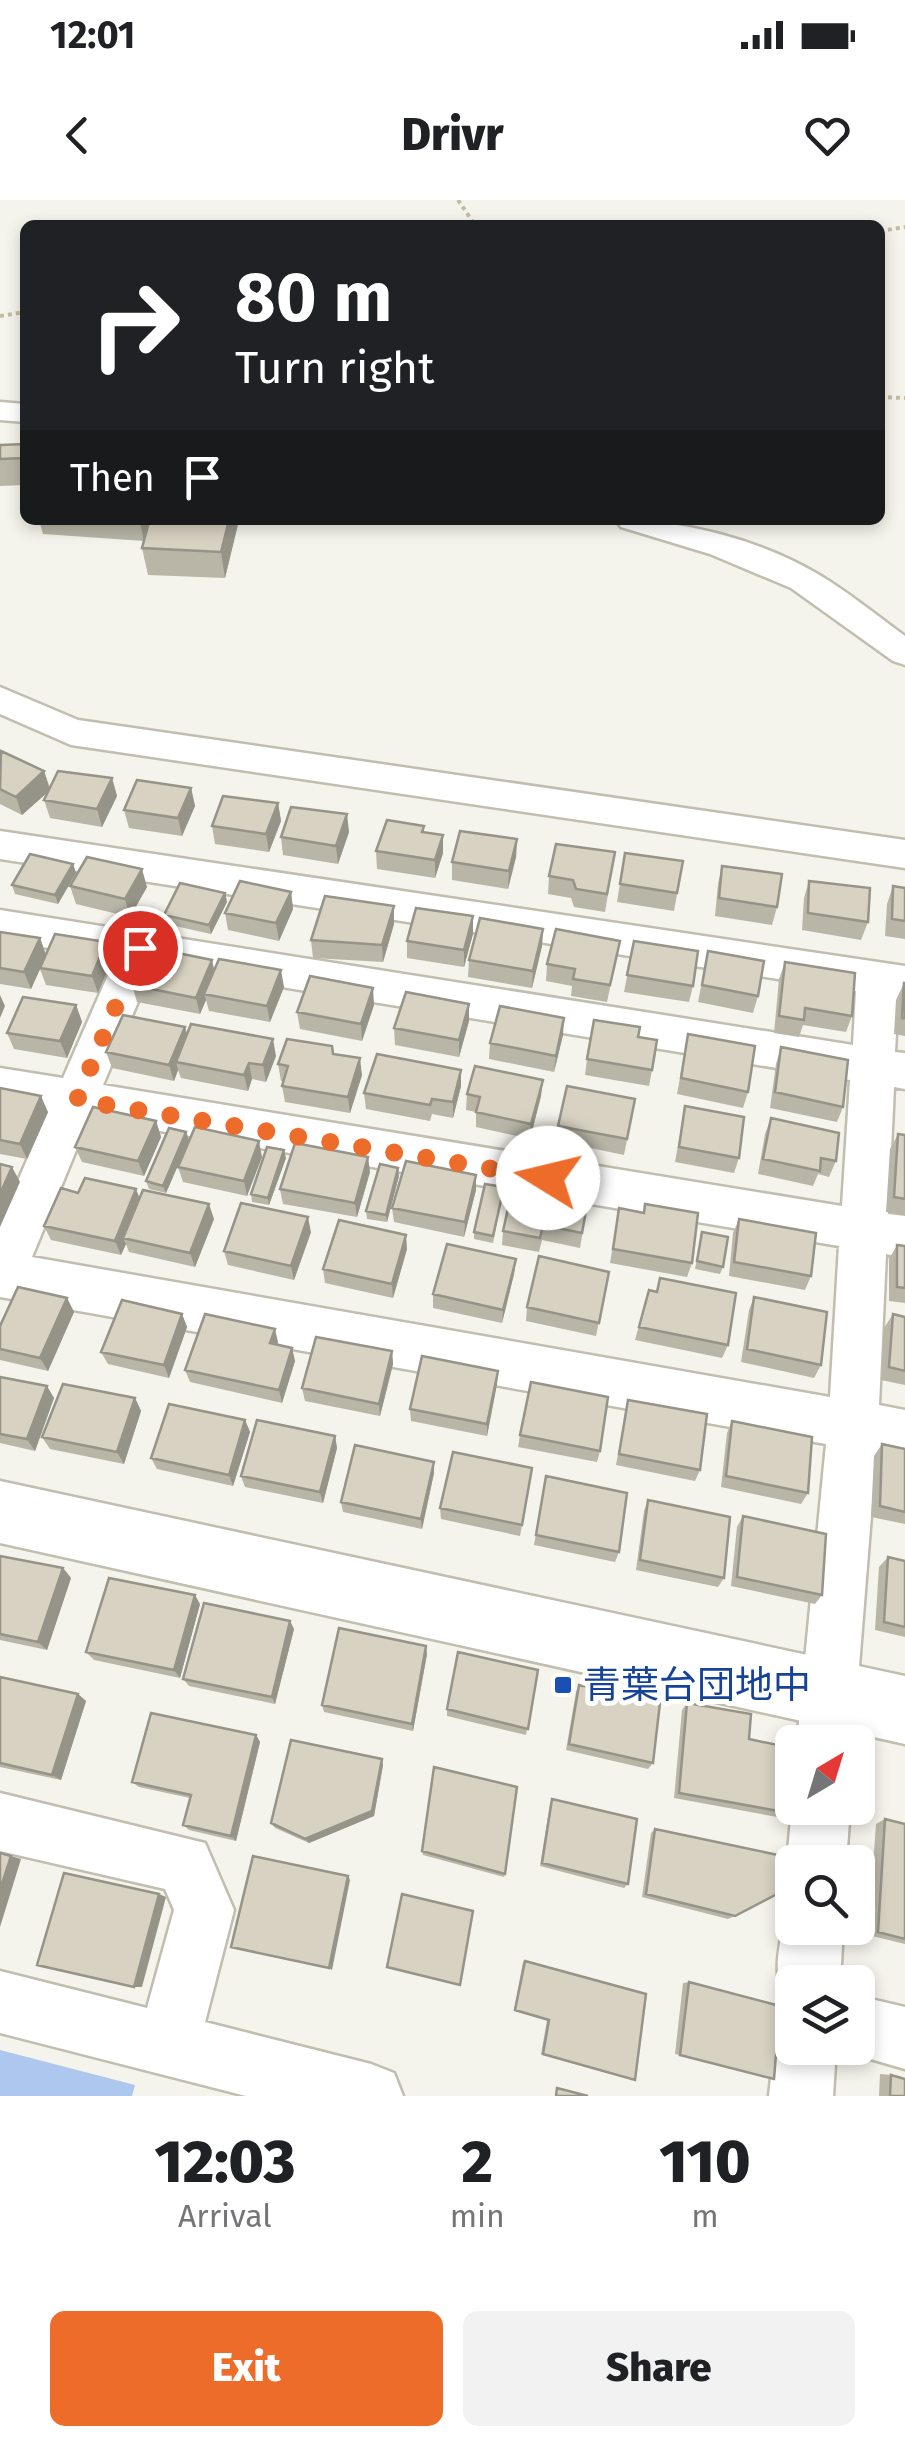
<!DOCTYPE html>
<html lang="en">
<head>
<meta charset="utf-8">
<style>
	:root { --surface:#fff; --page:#f2f2f2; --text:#202124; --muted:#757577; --accent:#ee6c2a }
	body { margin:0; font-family:"Fira Sans","Noto Sans JP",sans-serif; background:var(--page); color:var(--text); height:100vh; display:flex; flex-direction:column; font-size:38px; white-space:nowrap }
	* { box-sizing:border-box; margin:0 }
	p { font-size:32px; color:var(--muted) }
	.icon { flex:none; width:55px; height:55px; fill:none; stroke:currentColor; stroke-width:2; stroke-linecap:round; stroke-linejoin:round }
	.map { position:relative; height:1896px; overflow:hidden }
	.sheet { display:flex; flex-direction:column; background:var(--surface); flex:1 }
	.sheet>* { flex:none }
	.banner { position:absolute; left:20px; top:20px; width:865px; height:305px; border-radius:15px; box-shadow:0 5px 15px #0003; background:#202124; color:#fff; overflow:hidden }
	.needle { width:65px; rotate:38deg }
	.fabs { position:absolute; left:775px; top:1525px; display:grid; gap:20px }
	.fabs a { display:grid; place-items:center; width:100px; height:100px; border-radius:15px; background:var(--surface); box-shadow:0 5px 15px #0003; font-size:50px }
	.pin { position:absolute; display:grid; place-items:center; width:85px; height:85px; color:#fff; margin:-42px; border:5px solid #fff; border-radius:50%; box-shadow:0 2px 10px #0007 }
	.me { position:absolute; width:110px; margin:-55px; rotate:279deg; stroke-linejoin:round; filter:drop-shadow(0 0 8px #0008) }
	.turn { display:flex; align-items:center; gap:35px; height:210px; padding:0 50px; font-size:45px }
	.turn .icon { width:130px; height:130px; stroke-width:2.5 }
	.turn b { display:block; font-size:70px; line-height:85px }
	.then { display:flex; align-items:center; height:95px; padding:0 50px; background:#0003; gap:20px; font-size:38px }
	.eta { display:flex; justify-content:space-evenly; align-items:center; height:170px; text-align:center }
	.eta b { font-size:60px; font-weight:800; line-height:70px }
	.cta { display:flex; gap:20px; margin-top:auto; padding:20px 50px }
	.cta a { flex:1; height:115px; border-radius:15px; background:var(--accent); color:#fff; font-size:40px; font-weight:800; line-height:115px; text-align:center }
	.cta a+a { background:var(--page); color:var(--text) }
	.status { display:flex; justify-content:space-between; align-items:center; height:70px; padding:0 50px; background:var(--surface); direction:ltr }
	.status svg { height:28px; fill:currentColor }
	header { display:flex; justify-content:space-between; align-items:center; height:130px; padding:0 50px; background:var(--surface); font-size:45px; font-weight:800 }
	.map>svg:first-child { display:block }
</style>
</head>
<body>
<div class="status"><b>12:01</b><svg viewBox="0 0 49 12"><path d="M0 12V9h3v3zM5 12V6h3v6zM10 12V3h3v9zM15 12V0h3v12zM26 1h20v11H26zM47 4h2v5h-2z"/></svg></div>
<header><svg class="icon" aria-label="back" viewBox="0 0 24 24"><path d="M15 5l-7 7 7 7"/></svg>Drivr<svg class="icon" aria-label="heart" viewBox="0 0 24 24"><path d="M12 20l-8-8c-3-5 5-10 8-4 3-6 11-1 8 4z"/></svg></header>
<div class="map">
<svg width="905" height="1896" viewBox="0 0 905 1896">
	<rect width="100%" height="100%" fill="#f5f4ec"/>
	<path fill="#adc7ee" d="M0 1850 135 1885 132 1896H0Z"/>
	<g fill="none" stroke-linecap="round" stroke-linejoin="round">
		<g stroke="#c1beaf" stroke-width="5">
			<path id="minor" d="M0 202 25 204V222L0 220Z
				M616 320C683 320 757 339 816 373 847 391 876 415 905 436V465L893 461 791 388 710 354 621 327Z
				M0 487 78 520 905 640V668L71 545 0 514Z
				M0 631 905 766V798L898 797 895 852 905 853V889L894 887 888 1014 905 1016V1058L886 1054 879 1205 905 1210V1258L876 1253 853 1542H797L826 1244 0 1097V1022L48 912 0 904V868L63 878 115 759 0 740V710L853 845 856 791 0 659ZM153 766 850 880 842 1006 103 885ZM89 919 839 1046 830 1197 32 1057Z
				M0 1593 205 1643 234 1710 205 1822 371 1864 394 1873 403 1896H246L0 1833V1771L147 1808 174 1710 165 1689 0 1651Z
				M792 1607 850 1608 846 1662H792V1674L787 1662Z
				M792 1706V1728H843L840 1782H792V1806C767 1787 780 1730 792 1706Z
				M858 1796 905 1807V1869L836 1849 833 1896H769L774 1848 783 1826 792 1822V1848H858Z"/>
		</g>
		<g stroke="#c1beaf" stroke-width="5">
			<path id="tertiary" d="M0 1281 905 1476V1544L0 1343Z"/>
		</g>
		<path stroke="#c2bca1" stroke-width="4" stroke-dasharray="4 4" stroke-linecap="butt" d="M458 0 475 25
			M880 31 905 27
			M0 116 25 112
			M880 197 905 198"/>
		<use href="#minor" fill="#fff" fill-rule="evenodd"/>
		<use href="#tertiary" fill="#fff" fill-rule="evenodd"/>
	</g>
	<path fill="#b9b5a7" d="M25 244V285L0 286V245Z
		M39 320H151L150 322 176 323 239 320 225 378 148 375 142 348 144 341 43 334Z
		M0 552 44 571 50 588 112 578 117 596 102 627 50 618 44 600 48 592 22 615 0 604Z
		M191 588 195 606 182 636 129 628 124 610Z
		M278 603 281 621 269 652 215 644 212 626Z
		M424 626V632L443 635V653L435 678 377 669 376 651Z
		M349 632 338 664 283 655 281 637Z
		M517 639 516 657 508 689 452 680V662Z
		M615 652 605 712 574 707 571 698 548 694 549 676Z
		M625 653 683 661 674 711 617 702Z
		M73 664 76 673 58 704 15 694 12 685Z
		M722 666 777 707 772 725 715 716 718 684Z
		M809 681 868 722 861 740 802 730 804 698Z
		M70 686 147 687 130 717 76 704Z
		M893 686 905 688V739L885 736 887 704Z
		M291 692 293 709 279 741 228 730 225 713Z
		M225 693 227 702 211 734 166 724 164 715Z
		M394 706V724L383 762 313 758 311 740Z
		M473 716V734L464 767 407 758V741Z
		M543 729 542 746 532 788 468 777 469 760Z
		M0 732 40 738 46 754 106 742 112 759 98 793 46 785 40 769 31 789 0 784Z
		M620 741 607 802 571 796 572 786 546 781 547 764Z
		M634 741 693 786 689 802 624 792Z
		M708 751 758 796 753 813 698 802Z
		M785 762 852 816 846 832 803 825 799 837 774 833 779 779Z
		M215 770 284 787 270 822 209 811 206 800 200 814 137 802 132 785Z
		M904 783H905V836L894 834 896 800Z
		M76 805 82 822 67 858 14 849 7 833Z
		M374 805 362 841 300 829 297 812Z
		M469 821 459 857 395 845 394 828Z
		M688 834 748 892 743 908 677 894Z
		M187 835 276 856 266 882 252 879 248 891 181 878 178 870 174 881 112 868 106 852Z
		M563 835 554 872 489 859 490 843Z
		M638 837 652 870 649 886 585 875 587 859Z
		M781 847 843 907 837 922 770 908 776 864Z
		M333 854 362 875 350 913 285 902 282 886 283 881H281L278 864Z
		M461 886 453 918 432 914 430 921 366 909 364 893Z
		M0 888 48 912 27 959 0 954Z
		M467 894 541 896 530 939 476 927V912L466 910Z
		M635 899 624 955 557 941 558 926Z
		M685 906 739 958 734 973 675 962Z
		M771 918 836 961 829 977 818 974 813 986 758 974 765 934Z
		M156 921 161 937 144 976 82 962 75 947Z
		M186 932 189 940 166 993 149 989 146 981Z
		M898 934 905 935V1015L886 1012 890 949Z
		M262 957 247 996 183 982 178 967Z
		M286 958 269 1005 252 1002 251 994Z
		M370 972 357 1017 283 1004 280 989Z
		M399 976 387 1022 367 1019 366 1011Z
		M504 987 493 1043 474 1039V1032Z
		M476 990 464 1037 394 1022 392 1008Z
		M78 993 140 999 214 1019 195 1067 129 1052 126 1044 121 1055 51 1040 44 1026Z
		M589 995 580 1048 542 1040 539 1052 502 1045 503 1031Z
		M645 1004 692 1063 687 1077 610 1063 619 1008 643 1013Z
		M739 1019 811 1076 805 1090 729 1076 733 1033Z
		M311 1032 294 1080 228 1065 224 1051Z
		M702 1032 723 1067 720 1074 695 1069Z
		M897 1045 905 1046V1103L889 1101V1059Z
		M407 1049 393 1098 325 1083 323 1069Z
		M516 1059 514 1074 502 1123 433 1108V1094Z
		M609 1072 596 1136 526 1121 527 1107Z
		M649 1090 728 1145 722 1158 635 1140Z
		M754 1097 821 1165 814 1178 741 1162 749 1110Z
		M67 1098 74 1112 48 1171 0 1160V1126Z
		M182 1114 187 1127 169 1178 108 1164 101 1152Z
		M893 1114 905 1117V1185L881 1180 884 1128Z
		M278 1142 277 1145 292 1148 295 1161 282 1203 190 1182 185 1170Z
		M392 1151 393 1164 380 1216 305 1201 302 1188Z
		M498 1171 497 1184 487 1236 411 1221 410 1209Z
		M0 1177 54 1198 35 1251 0 1243Z
		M135 1198 141 1211 124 1264 50 1249 42 1237Z
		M628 1200 700 1270 695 1281 616 1265Z
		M245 1220 250 1232 233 1286 157 1269 151 1258Z
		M732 1221 808 1293 801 1304 721 1287 727 1233Z
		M520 1235 600 1251 597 1262 518 1247Z
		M335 1236 337 1248 323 1303 245 1287 241 1276Z
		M882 1244 905 1249V1324L871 1317 874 1256Z
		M434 1262V1273L422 1329 343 1312 341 1302Z
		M532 1268 520 1336 441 1319 440 1308Z
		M546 1276 619 1352 615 1362 534 1345Z
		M648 1300 724 1378 718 1387 636 1370 644 1311Z
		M743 1316 822 1395 815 1404 731 1386 737 1327Z
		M0 1356 63 1368 71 1378 47 1450 0 1440Z
		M888 1357 905 1361V1437L875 1430 879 1367Z
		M200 1404 180 1478 94 1460 86 1452Z
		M294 1429 275 1504 189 1486 183 1479Z
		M427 1454 413 1531 324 1512 322 1505Z
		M538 1470 526 1535 447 1516V1509Z
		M0 1477 78 1494 86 1501 61 1580 0 1567Z
		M579 1485 653 1563 648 1569 566 1550 576 1492Z
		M687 1503 749 1539 784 1612 777 1617 674 1598 682 1510Z
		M256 1535 260 1542 236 1641 189 1630 183 1625 190 1598 139 1587 132 1582Z
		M383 1565 374 1616 309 1643 275 1628 271 1623Z
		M552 1599 628 1684 624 1688 540 1666 550 1604Z
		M885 1619 905 1624V1744L868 1735 876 1624Z
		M655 1629 735 1716 728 1719 642 1697 651 1633Z
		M422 1651 505 1674 504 1677 423 1655Z
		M525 1761 635 1880 541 1854 547 1820 514 1810 523 1762Z
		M689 1782 774 1879 675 1854 683 1783Z
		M880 1874 891 1875 905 1896H879Z"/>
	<path fill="#969388" d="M141 320H151L144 341 140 322Z
		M229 320H239L225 378 221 352Z
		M44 571 50 590 22 615 16 597Z
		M112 578 117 596 102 627 97 609Z
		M191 588 195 606 182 636 178 618Z
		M278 603 281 621 269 652 266 634Z
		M347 614 349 632 338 664 336 646Z
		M443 635V653L435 678V660Z
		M517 639 516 657 508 689 509 671Z
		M73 664 76 673 58 704 55 695Z
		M142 669 147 687 130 717 125 699Z
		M291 692 293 709 279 741 276 723Z
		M225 693 227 702 211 734 209 725Z
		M394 706V724L383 762 382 745Z
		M473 716V734L464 767V750Z
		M543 729 542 746 532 788 533 771Z
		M40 738 46 756 31 789 24 772Z
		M106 742 112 759 98 793 92 776Z
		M212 760 216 777 204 794 206 800 200 814 196 798Z
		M281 770 284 787 270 822 267 806Z
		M373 788 374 805 362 841 361 824Z
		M0 795 5 806 0 818Z
		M469 804V821L459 857V840Z
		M76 805 82 822 67 858 60 841Z
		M564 818 563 835 554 872 556 856Z
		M185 827 190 844 176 862 178 870 174 881 169 865Z
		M273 839 276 856 266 882 263 865Z
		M360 858 362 875 350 913 348 897Z
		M249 863 252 879 248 891 244 875Z
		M461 870V886L453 918V902Z
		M543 880 541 896 530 939 531 924Z
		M41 896 48 912 27 959 20 944Z
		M156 921 161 937 144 976 138 961Z
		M186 932 189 940 166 993 163 986Z
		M259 941 262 957 247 996 244 981Z
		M284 950 286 958 269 1005 268 998Z
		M368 957 370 972 357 1017 355 1003Z
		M12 967 20 982 0 1027V994Z
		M398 968 399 976 387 1022 386 1015Z
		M476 975V990L464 1037 465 1022Z
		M136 989 142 1004 123 1038 126 1044 121 1055 115 1041Z
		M209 1004 214 1019 195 1067 190 1053Z
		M308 1017 311 1032 294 1080 291 1066Z
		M406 1035 407 1049 393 1098 392 1084Z
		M516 1059 514 1074 502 1123 503 1110Z
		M67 1098 74 1112 48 1171 40 1158Z
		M182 1114 187 1127 169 1178 164 1165Z
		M275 1129 278 1142 274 1156 270 1143Z
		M292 1148 295 1161 282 1203 279 1190Z
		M392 1151 393 1164 380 1216 379 1204Z
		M498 1171 497 1184 487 1236V1224Z
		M47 1186 54 1198 35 1251 27 1239Z
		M135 1198 141 1211 124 1264 117 1252Z
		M245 1220 250 1232 233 1286 229 1275Z
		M335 1236 337 1248 323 1303 320 1292Z
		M434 1262V1273L422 1329 421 1319Z
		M63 1368 71 1378 47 1450 38 1442Z
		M195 1395 200 1404 180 1478 174 1470Z
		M290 1421 294 1429 275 1504 272 1497Z
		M426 1446 427 1454 413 1531 412 1524Z
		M78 1494 86 1501 61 1580 52 1575Z
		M256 1535 260 1542 236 1641 231 1636Z
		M382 1559 383 1565 374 1616 309 1643 305 1639Z
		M11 1656 21 1659 0 1727V1690Z
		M348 1676 350 1680 332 1770 329 1768Z
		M159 1694 166 1697 142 1787H134Z"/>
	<path fill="#d7d2c2" stroke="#969388" stroke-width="2.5" d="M25 244V258L0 259V245Z
		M177 320H229L221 352 142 348 149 322 176 323Z
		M1 551 44 571 16 597 0 589Z
		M58 571 112 578 97 609 44 600Z
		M137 580 191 588 178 618 124 610Z
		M223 596 278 603 266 634 212 626Z
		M291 607 347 614 336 646 281 637Z
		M387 620 424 626 422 632 443 635 435 660 376 651Z
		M460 631 517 639 509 671 452 662Z
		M556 644 615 652 607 694 576 689 573 680 549 676Z
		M625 653 683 661 677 693 620 684Z
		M30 654 73 664 55 695 12 685Z
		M87 657 142 669 125 699 70 686Z
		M722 666 782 674 777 707 719 698Z
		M240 681 291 692 276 723 225 713Z
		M809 681 870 688 868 722 808 713Z
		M180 683 225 693 209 725 164 715Z
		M893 686 905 688V721L892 719Z
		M325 696 394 706 382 745 311 740Z
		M416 708 473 716 464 750 407 741Z
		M480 718 543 729 533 771 469 760Z
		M556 729 620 741 610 785 573 779 575 769 547 764Z
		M0 732 40 738 24 772 0 768Z
		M55 734 106 742 92 776 40 768Z
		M634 741 698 751 693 786 627 775Z
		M163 750 212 760 196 798 132 785 144 759 158 762Z
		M708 751 764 761 758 796 702 785Z
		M219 759 281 770 267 806 204 794Z
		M785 762 855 773 852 816 805 808 804 820 779 816Z
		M310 776 373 788 361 824 297 812Z
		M904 783H905V818H902Z
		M406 792 469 804 459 840 394 828Z
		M23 797 76 805 60 841 7 833Z
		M500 806 564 818 556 856 490 843Z
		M123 815 185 827 169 865 106 852Z
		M594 820 640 827 638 837 657 840 652 870 587 859Z
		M191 824 273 839 263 865 249 863 244 875 176 862Z
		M688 834 755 846 748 892 681 878Z
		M287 839 332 846 333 854 360 858 348 897 282 886 288 866 278 864Z
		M781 847 848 860 843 907 775 892Z
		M377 854 461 870 453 902 432 899 430 905 364 893Z
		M475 866 543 880 531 924 476 912 480 897 467 894Z
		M567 886 635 899 627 939 558 926Z
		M0 888 41 896 20 944 0 940Z
		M685 906 744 917 739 958 679 947Z
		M93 907 156 921 138 961 75 947Z
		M771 918 839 933 836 961 821 958 820 971 763 959Z
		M195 927 259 941 244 981 178 967Z
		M169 928 186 932 163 986 146 981Z
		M898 934 905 935V999L894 997Z
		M295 943 368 957 355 1003 280 989Z
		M267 947 284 950 268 998 251 994Z
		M406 961 476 975 465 1022 392 1008Z
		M0 964 12 967 0 994Z
		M380 964 398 968 386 1015 366 1011Z
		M85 978 136 989 115 1041 44 1026 61 988 78 993Z
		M514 981 589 995 582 1033 543 1025 540 1038 503 1031Z
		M485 984 504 987 493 1036 474 1032Z
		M143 990 209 1004 190 1053 123 1038Z
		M241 1003 308 1017 291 1066 224 1051Z
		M645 1004 698 1013 692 1063 613 1049 619 1008 644 1013Z
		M739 1019 816 1033 811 1076 734 1062Z
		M339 1020 406 1035 392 1084 323 1069Z
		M702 1032 728 1037 723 1067 697 1061Z
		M447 1044 516 1059 503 1110 433 1094Z
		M897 1045 905 1046V1088L897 1087Z
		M539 1056 609 1072 599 1123 527 1107Z
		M660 1078 736 1093 728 1145 639 1127 649 1090 657 1092Z
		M18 1087 67 1098 40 1158 0 1149V1126Z
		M754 1097 827 1112 821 1165 747 1149Z
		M122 1100 182 1114 164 1165 101 1152Z
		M205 1114 275 1129 270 1143 292 1148 279 1190 185 1170Z
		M893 1114 905 1117V1171L889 1167Z
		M316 1137 392 1151 379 1204 302 1188Z
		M422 1156 498 1171 487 1224 410 1209Z
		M0 1177 47 1186 27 1239 0 1234Z
		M531 1182 608 1197 600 1251 520 1235Z
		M63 1184 135 1198 117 1252 42 1237Z
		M628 1200 707 1214 700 1270 619 1254Z
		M169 1204 245 1220 229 1275 151 1258Z
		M257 1220 335 1236 320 1292 241 1276Z
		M732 1221 812 1237 808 1293 726 1276Z
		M882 1244 905 1249V1312L880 1306Z
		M355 1245 434 1262 421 1319 341 1302Z
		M453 1252 532 1268 522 1325 440 1308Z
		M546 1276 627 1293 619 1352 536 1335Z
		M648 1300 730 1317 724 1378 640 1360Z
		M743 1316 826 1334 822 1395 737 1377Z
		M0 1356 63 1368 38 1442 0 1434Z
		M888 1357 905 1361V1427L884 1422Z
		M109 1378 195 1395 174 1470 86 1452Z
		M204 1403 290 1421 272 1497 183 1479Z
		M339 1428 426 1446 412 1524 322 1505Z
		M458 1452 538 1470 528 1529 447 1509Z
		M0 1477 78 1494 52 1575 0 1563Z
		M579 1485 660 1503 653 1563 569 1544Z
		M687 1503 751 1514 749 1539 787 1547 784 1612 679 1593Z
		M151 1513 256 1535 231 1636 183 1625 191 1595 132 1582Z
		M291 1540 382 1559 372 1611 305 1639 271 1623Z
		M434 1567 517 1587 505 1674 422 1651Z
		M552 1599 637 1619 628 1684 542 1663Z
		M885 1619 905 1624V1739L878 1732Z
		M655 1629 778 1655 777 1694 735 1716 646 1694Z
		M0 1653 11 1656 0 1690Z
		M253 1656 348 1676 329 1768 231 1747Z
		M64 1673 159 1694 134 1787 37 1765Z
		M402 1694 473 1711 460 1785 387 1767Z
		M525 1761 646 1794 635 1880 543 1854 549 1820 515 1810Z
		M689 1782 780 1806 774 1879 680 1855Z
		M891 1875 905 1879V1896H890Z
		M557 1888 588 1896H556Z"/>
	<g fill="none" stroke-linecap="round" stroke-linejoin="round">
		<path stroke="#ee6c2a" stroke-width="18" stroke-dasharray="0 32.4" d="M140 748 77 900 548 978"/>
	</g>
	<rect fill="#1a4fb4" stroke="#fff" stroke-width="4" x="553" y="1475" width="20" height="20" rx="5"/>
	<g text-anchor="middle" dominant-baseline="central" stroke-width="10" stroke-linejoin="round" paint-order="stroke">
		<g font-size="38" fill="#164399" stroke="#fff" text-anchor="start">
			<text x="583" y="1485">青葉台団地中</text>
		</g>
	</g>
</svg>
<div class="fabs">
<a><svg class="needle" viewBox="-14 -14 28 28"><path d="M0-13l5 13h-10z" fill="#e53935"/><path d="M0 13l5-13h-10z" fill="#757577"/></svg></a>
<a><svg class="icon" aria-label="search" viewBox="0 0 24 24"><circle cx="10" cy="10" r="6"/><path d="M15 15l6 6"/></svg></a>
<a><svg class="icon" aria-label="layers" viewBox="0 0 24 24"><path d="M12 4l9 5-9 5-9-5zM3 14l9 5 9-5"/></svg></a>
</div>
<div class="pin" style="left:140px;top:748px;background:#d93025"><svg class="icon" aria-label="arrive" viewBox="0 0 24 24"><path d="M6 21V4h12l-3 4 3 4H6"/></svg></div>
<svg class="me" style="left:548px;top:978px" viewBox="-20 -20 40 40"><circle r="19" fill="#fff"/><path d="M0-13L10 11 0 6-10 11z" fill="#ee6c2a"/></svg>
<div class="banner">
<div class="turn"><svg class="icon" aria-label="right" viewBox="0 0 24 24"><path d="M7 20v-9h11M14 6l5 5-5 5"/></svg><div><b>80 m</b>Turn right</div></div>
<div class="then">Then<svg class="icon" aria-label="arrive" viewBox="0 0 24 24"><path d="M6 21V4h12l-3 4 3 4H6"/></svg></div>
</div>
</div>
<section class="sheet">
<div class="eta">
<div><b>12:03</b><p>Arrival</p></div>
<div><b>2</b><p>min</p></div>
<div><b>110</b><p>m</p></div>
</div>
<div class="cta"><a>Exit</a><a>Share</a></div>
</section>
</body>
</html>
